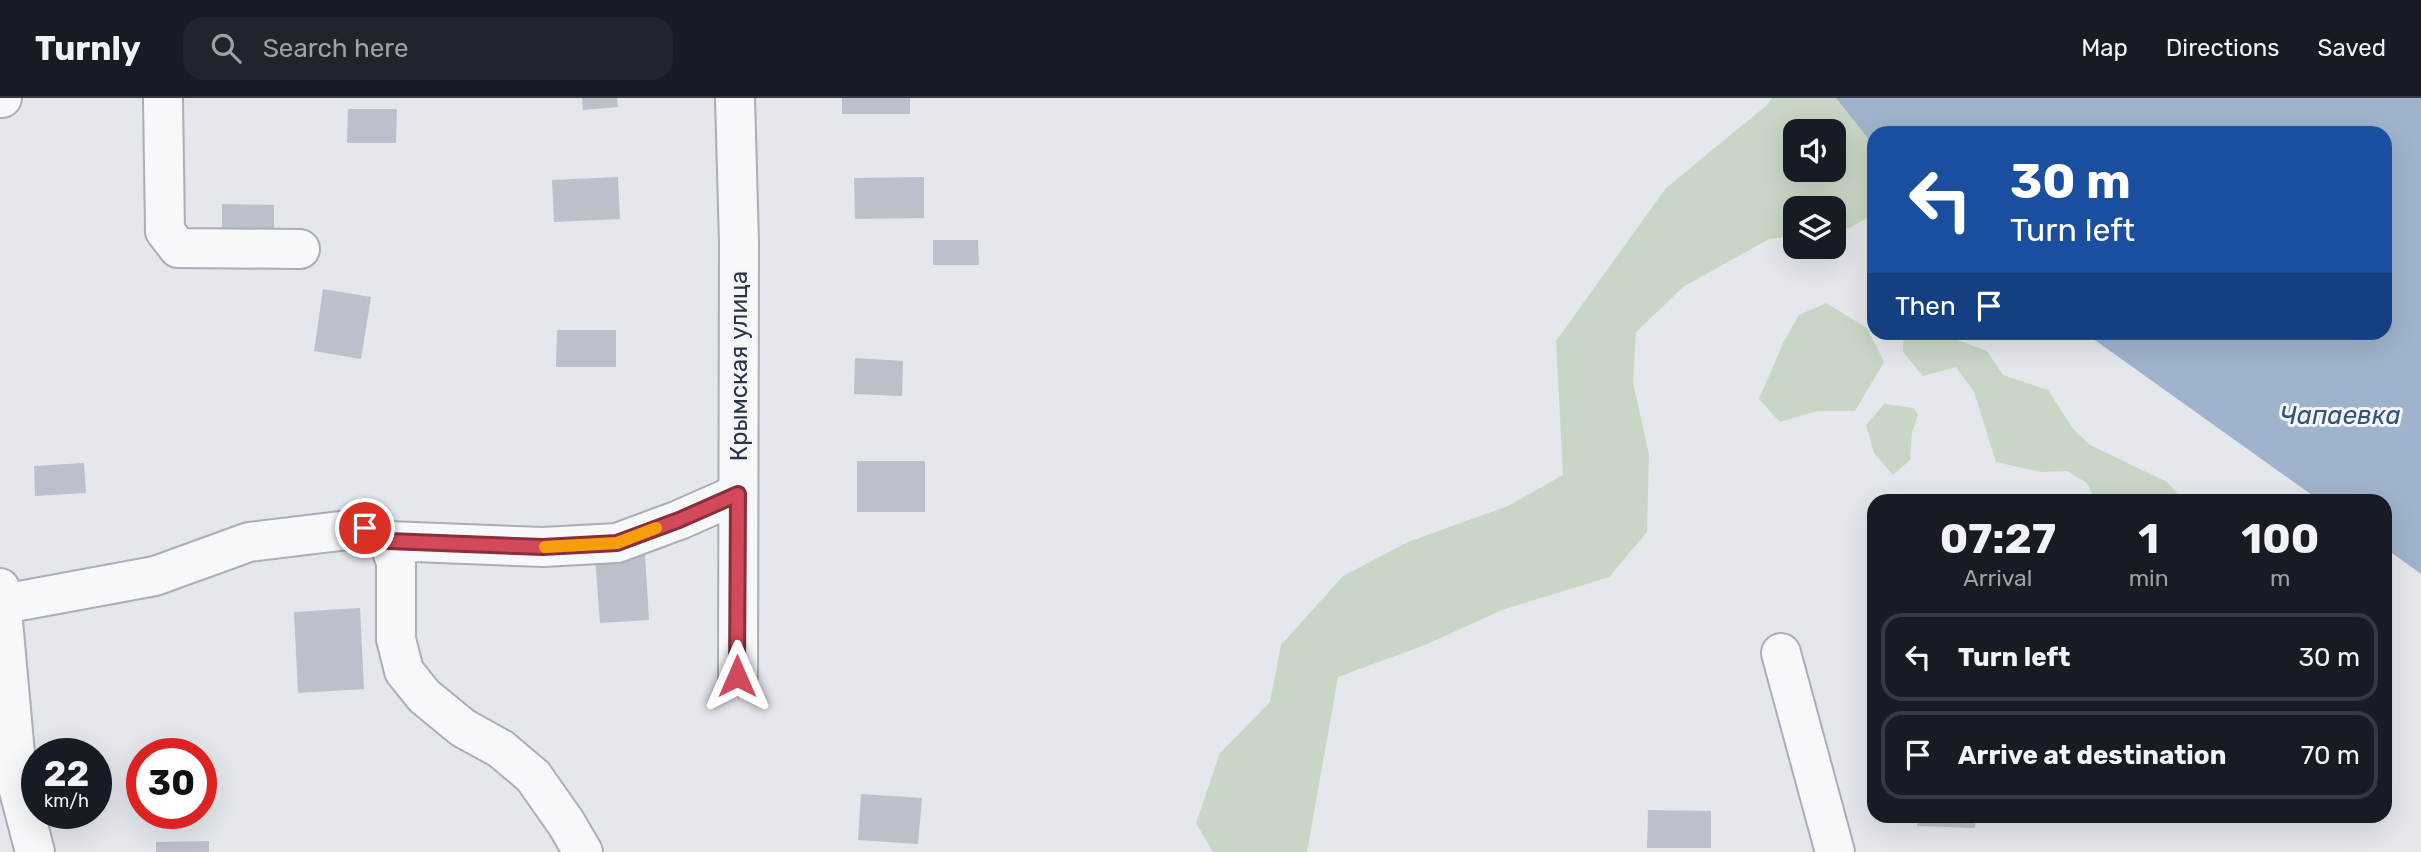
<!DOCTYPE html>
<html lang="en">
<head>
<meta charset="utf-8">
<style>
	:root { --surface:#171b24; --page:#20242c; --text:#f1f3f6; --muted:#9ea1a6; --line:#363941 }
	body { margin:0; font-family:Rubik,sans-serif; background:var(--page); color:var(--text); height:100vh; display:flex; flex-direction:column; font-size:26px; white-space:nowrap }
	* { box-sizing:border-box; margin:0 }
	p { font-size:23px; color:var(--muted) }
	.icon { flex:none; width:38px; height:38px; fill:none; stroke:currentColor; stroke-width:2; stroke-linecap:round; stroke-linejoin:round }
	.map { position:relative; flex:1; overflow:hidden }
	.details { position:absolute; left:1867px; top:396px; width:525px; height:329px; display:flex; flex-direction:column; background:var(--surface); border-radius:21px; box-shadow:0 7px 28px #0002 }
	.details>* { flex:none }
	.hud { position:absolute; left:1867px; top:28px; width:525px; height:214px; border-radius:21px; box-shadow:0 7px 28px #0002; background:#1a4fa0; color:#fff; overflow:hidden }
	.fabs { position:absolute; left:1783px; top:21px; display:grid; gap:14px }
	.fabs a { display:grid; place-items:center; width:63px; height:63px; border-radius:14px; background:var(--surface); box-shadow:0 7px 28px #0002; font-size:35px }
	.speed { position:absolute; left:21px; top:640px; display:flex; gap:14px; font-size:35px; font-weight:700; text-align:center }
	.speed>* { display:grid; place-content:center; width:91px; height:91px; border-radius:50%; background:var(--surface); box-shadow:0 7px 28px #0002; line-height:1 }
	.speed small { font-size:18px; font-weight:400 }
	.speed .limit { border:10px solid #d22; background:#fff; color:#111 }
	.pin { position:absolute; display:grid; place-items:center; width:60px; height:60px; color:#fff; margin:-30px; border:4px solid #fff; border-radius:50%; box-shadow:0 2px 7px #0007 }
	.me { position:absolute; width:77px; margin:-38px; rotate:0deg; stroke-linejoin:round; filter:drop-shadow(0 0 5px #0008) }
	.turn { display:flex; align-items:center; gap:24px; height:147px; padding:0 28px; font-size:32px }
	.turn .icon { width:91px; height:91px; stroke-width:2.5 }
	.turn b { display:block; font-size:49px; line-height:60px }
	.then { display:flex; align-items:center; height:66px; padding:0 28px; background:#0003; gap:14px; font-size:26px }
	.eta { display:flex; justify-content:space-evenly; align-items:center; height:119px; text-align:center }
	.eta b { font-size:42px; font-weight:700; line-height:49px }
	ul { padding:0; list-style:none }
	li { display:flex; align-items:center; gap:21px; height:88px; margin:0 14px 10px; padding:0 14px; border:4px solid var(--line); border-radius:21px }
	li div { flex:1 }
	li b { display:block; font-size:26px }
	li em { font-style:normal }
	header { display:flex; align-items:center; gap:42px; box-sizing:border-box; height:98px; padding:0 35px; background:var(--surface); border-bottom:2px solid var(--line) }
	header strong { font-size:33px }
	nav { display:flex; gap:38px; margin-inline-start:auto; font-size:24px }
	.search { width:490px; height:63px; background:var(--page); display:flex; align-items:center; gap:18px; box-sizing:border-box; padding:0 24px; border-radius:21px; color:var(--muted); font-size:26px }
	.map>svg:first-child { display:block }
</style>
</head>
<body>
<header>
<strong>Turnly</strong>
<div class="search"><svg class="icon" aria-label="search" viewBox="0 0 24 24"><circle cx="10" cy="10" r="6"/><path d="M15 15l6 6"/></svg>Search here</div>
<nav><a>Map</a><a>Directions</a><a>Saved</a></nav>
</header>
<div class="map">
<svg width="2421" height="754" viewBox="0 0 2421 754">
	<rect width="100%" height="100%" fill="#e4e7ec"/>
	<path fill="#c9d6c5" fill-rule="evenodd" d="M1772 0H1836L1874 48V116L1849 130 1834 132V110H1796L1795 138 1769 141 1683 189 1636 234 1633 284 1649 357 1647 434 1609 479 1502 512 1425 547 1338 579 1307 754H1213L1196 725 1220 655 1270 604 1281 547 1343 478 1408 444 1508 408 1563 377 1556 243 1666 90 1767 7ZM1796 33H1834V72H1796Z
		M1826 205 1867 230 1884 264 1855 313H1817L1780 324 1759 301 1784 243 1799 217Z
		M1904 235H1944L1952 240 1987 253 2003 277 2048 292 2073 331 2090 347 2167 384 2183 402H2095L2087 385 2067 373 2041 374 1996 364 1974 294 1956 269 1923 278 1903 254Z
		M1884 306 1914 310 1918 317 1912 334 1910 362 1893 377 1874 355 1866 327Z"/>
	<path fill="#9fb4cc" d="M1836 0H2421V476L2385 450V402H2319L2085 235 2385 234V35H1874V48Z"/>
	<path fill="#bbc0ca" d="M582 0H617L618 9 583 12Z
		M842 0H910V16H842Z
		M348 11H397L396 45H347Z
		M618 79 620 121 554 124 552 82Z
		M924 79V120L855 121 854 80Z
		M222 106 274 107V142L222 141Z
		M933 142H978L979 167H933Z
		M323 191 371 199 361 261 314 253Z
		M557 232H616V269H556Z
		M855 260 903 263 902 298 854 296Z
		M857 363H925V414H857Z
		M84 365 86 395 35 398 34 368Z
		M645 456 649 522 600 525 595 460Z
		M360 510 364 591 298 595 294 514Z
		M861 696 922 700 918 746 858 742Z
		M1648 712 1711 713V750H1647Z
		M1918 718H1976L1975 730 1917 728Z
		M209 743V754H156V744Z"/>
	<g fill="none" stroke-linecap="round" stroke-linejoin="round">
		<g stroke="#a9aeb7" stroke-width="42">
			<path id="minor" d="M0 0H2
				M163 0 165 133 178 150 300 151
				M735 0 739 145 738 578
				M388 443 543 449 617 445 679 422 738 396
				M0 490 18 689 35 754
				M3 506 155 478 249 444 365 430 388 443 396 464V541L404 573 424 598 463 630 501 651 533 678 566 725 583 754
				M1781 555 1835 754"/>
		</g>
		<use href="#minor" stroke="#f7f8fa" stroke-width="38"/>
	</g>
	<g fill="none" stroke-linecap="round" stroke-linejoin="round">
		<g stroke="#882f3b" stroke-width="18">
			<path id="route" d="M365 430 388 443 543 449 617 445 679 422 738 396 737 578"/>
		</g>
		<use href="#route" stroke="#d1495b" stroke-width="12"/>
		<path stroke="#f59e0b" stroke-width="12" d="M545 449 617 445 656 430"/>
	</g>
	<g text-anchor="middle" dominant-baseline="central" stroke-width="6" stroke-linejoin="round" paint-order="stroke">
		<g font-size="24" fill="#2b3445" stroke="#f4f6f9">
			<text transform="translate(739 268) rotate(-90)">Крымская улица</text>
		</g>
		<g font-size="26" font-style="italic" fill="#34527a" stroke="#f4f6f9">
			<text x="2340" y="317">Чапаевка</text>
		</g>
	</g>
</svg>
<div class="fabs">
<a><svg class="icon" aria-label="sound" viewBox="0 0 24 24"><path d="M4 9h4l5-4v14l-5-4H4zM17 9q2 3 0 6"/></svg></a>
<a><svg class="icon" aria-label="layers" viewBox="0 0 24 24"><path d="M12 4l9 5-9 5-9-5zM3 14l9 5 9-5"/></svg></a>
</div>
<div class="speed"><div>22<small>km/h</small></div><div class="limit">30</div></div>
<div class="pin" style="left:365px;top:430px;background:#d93025"><svg class="icon" aria-label="arrive" viewBox="0 0 24 24"><path d="M6 21V4h12l-3 4 3 4H6"/></svg></div>
<svg class="me" style="left:737px;top:578px" viewBox="-20 -20 40 40"><path d="M0-17L14 15 0 8-14 15z" fill="#d1495b" stroke="#fff" stroke-width="4"/></svg>
<div class="hud">
<div class="turn"><svg class="icon" aria-label="left" viewBox="0 0 24 24"><path d="M17 20v-9H6M10 6l-5 5 5 5"/></svg><div><b>30 m</b>Turn left</div></div>
<div class="then">Then<svg class="icon" aria-label="arrive" viewBox="0 0 24 24"><path d="M6 21V4h12l-3 4 3 4H6"/></svg></div>
</div>
<section class="details">
<div class="eta">
<div><b>07:27</b><p>Arrival</p></div>
<div><b>1</b><p>min</p></div>
<div><b>100</b><p>m</p></div>
</div>
<ul>
<li><svg class="icon" aria-label="left" viewBox="0 0 24 24"><path d="M17 20v-9H6M10 6l-5 5 5 5"/></svg><div><b>Turn left</b></div><em>30 m</em></li>
<li><svg class="icon" aria-label="arrive" viewBox="0 0 24 24"><path d="M6 21V4h12l-3 4 3 4H6"/></svg><div><b>Arrive at destination</b></div><em>70 m</em></li>
</ul>
</section>
</div>
</body>
</html>
